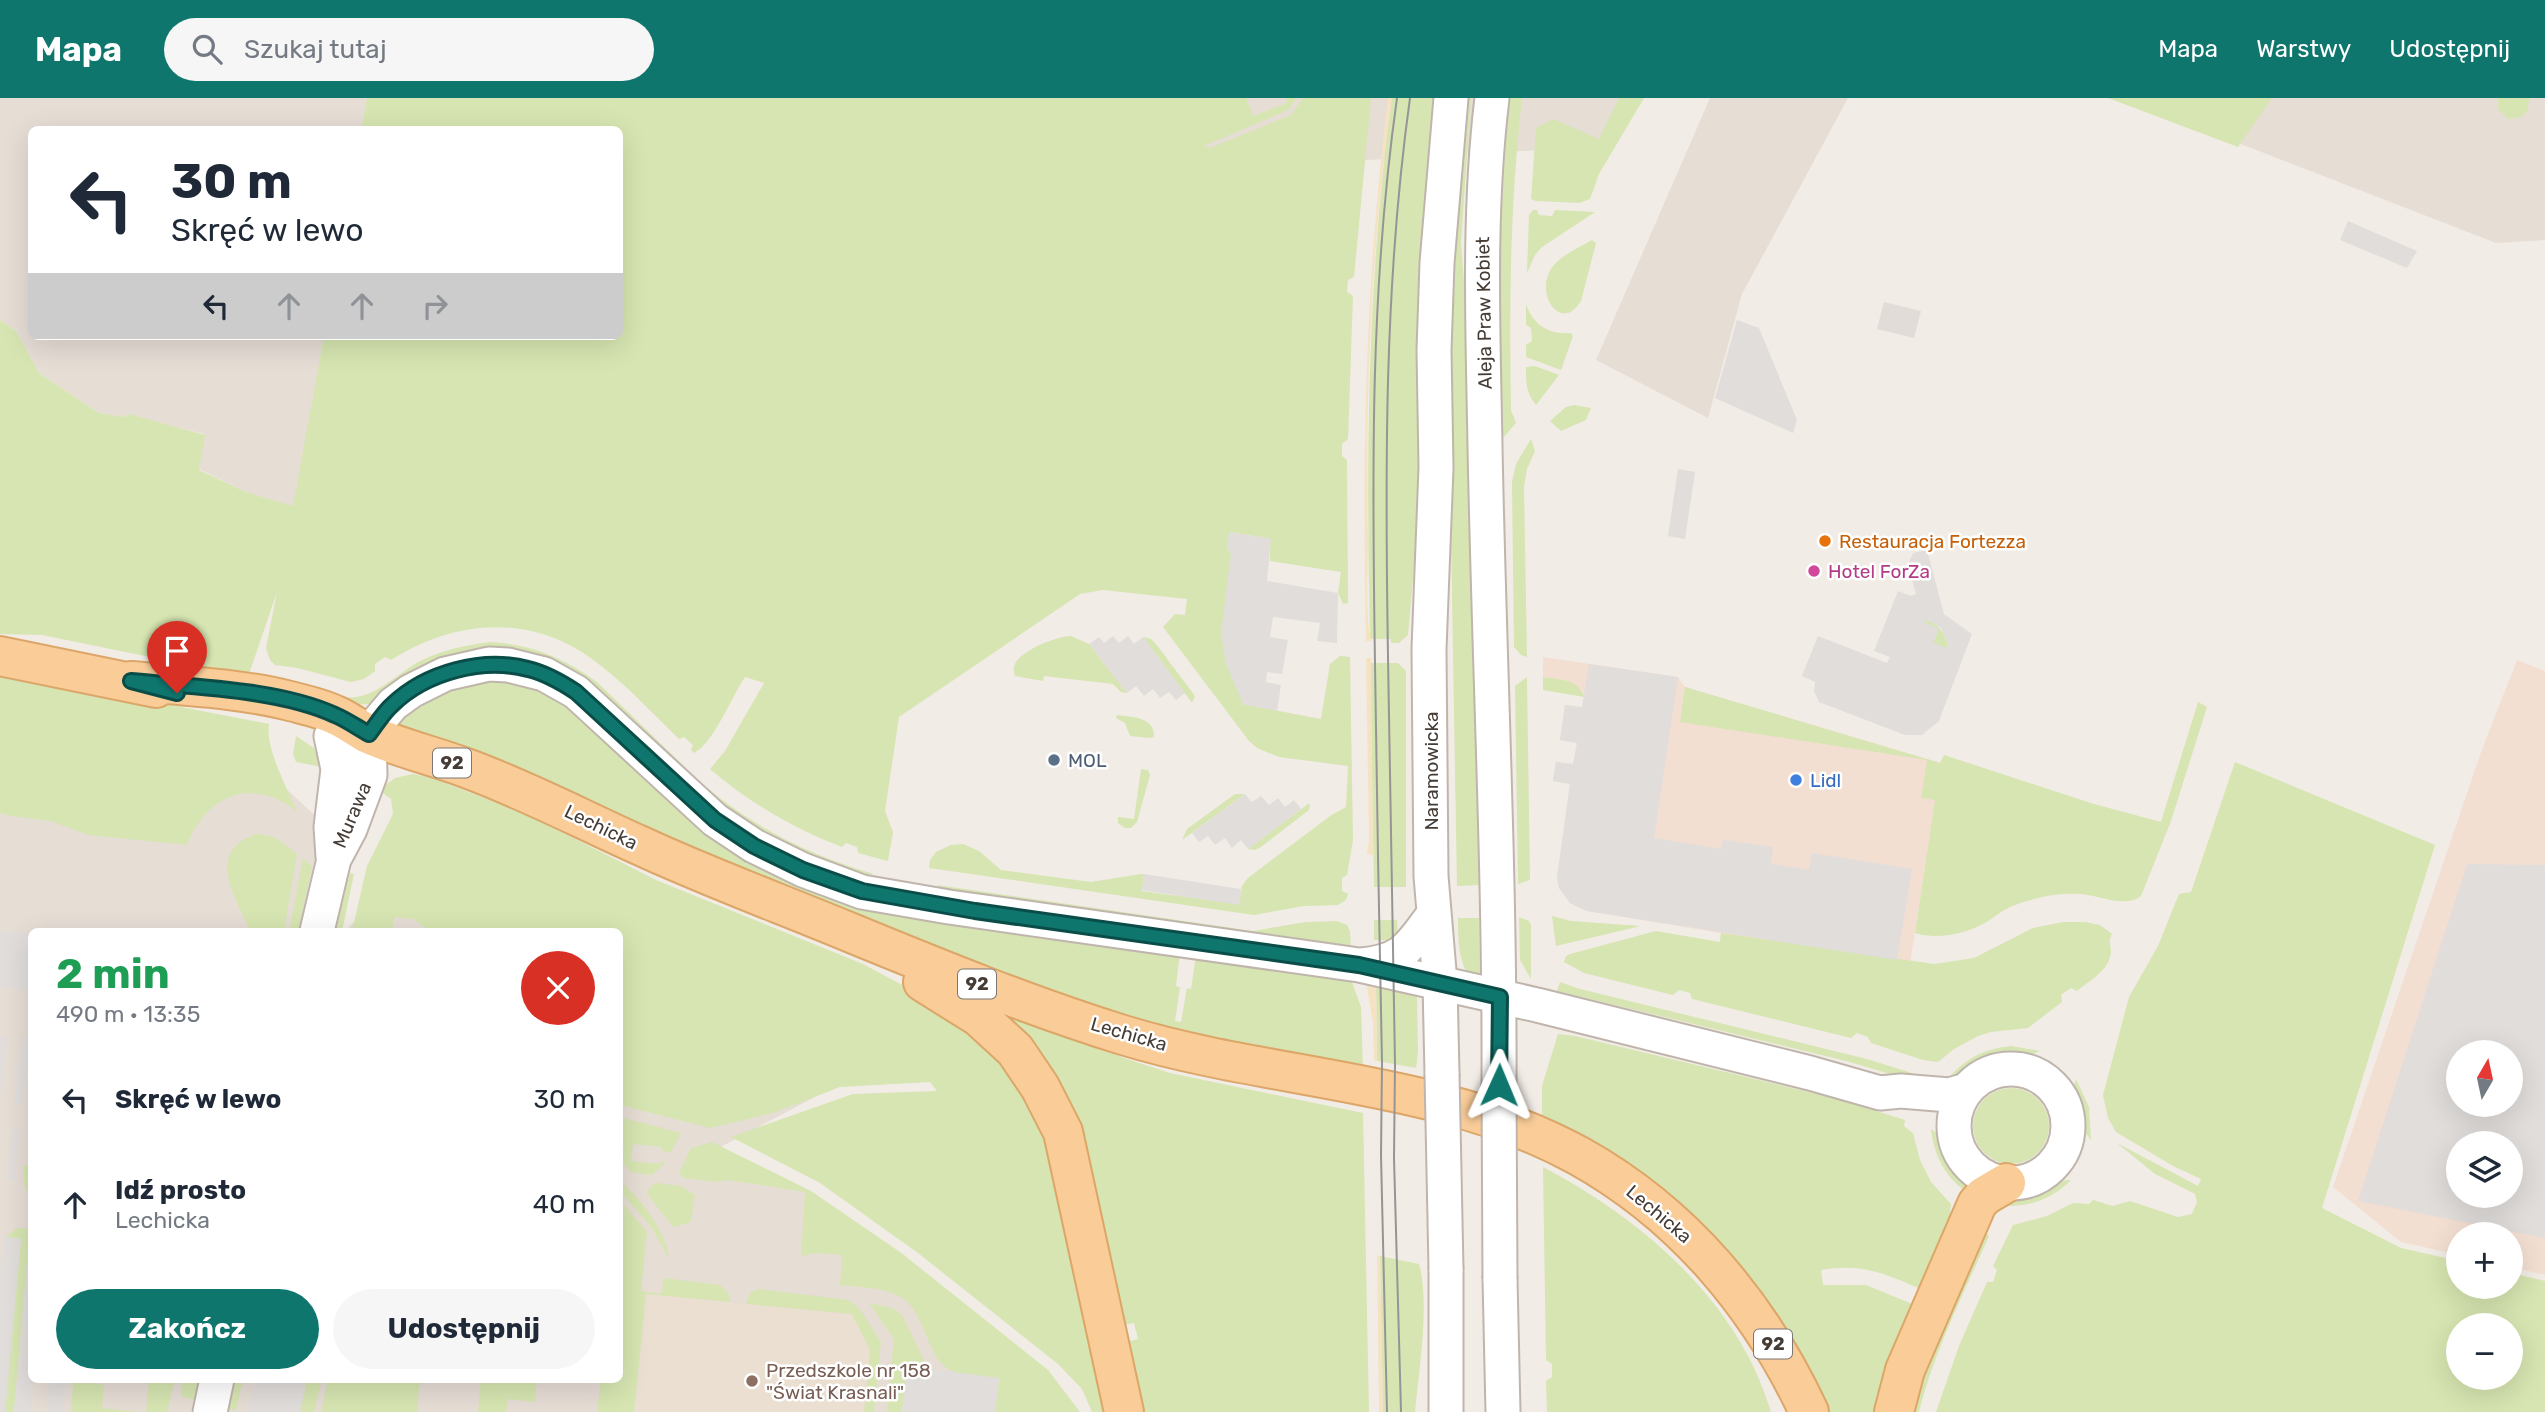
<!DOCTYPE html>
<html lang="pl">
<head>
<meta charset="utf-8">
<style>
	:root { --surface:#fff; --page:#f6f6f7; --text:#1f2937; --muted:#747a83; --accent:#0f766e }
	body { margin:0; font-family:Rubik,sans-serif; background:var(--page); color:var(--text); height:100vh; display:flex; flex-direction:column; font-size:26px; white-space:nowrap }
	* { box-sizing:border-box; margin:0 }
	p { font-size:23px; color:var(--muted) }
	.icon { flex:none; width:38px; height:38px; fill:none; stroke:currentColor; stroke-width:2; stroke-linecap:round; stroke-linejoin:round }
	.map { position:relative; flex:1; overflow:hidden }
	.panel { position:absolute; left:28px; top:830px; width:595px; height:455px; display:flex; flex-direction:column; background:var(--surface); border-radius:10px; box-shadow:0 7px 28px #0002 }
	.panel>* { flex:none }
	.guide { position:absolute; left:28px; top:28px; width:595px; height:214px; border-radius:10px; box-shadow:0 7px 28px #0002; background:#fff; color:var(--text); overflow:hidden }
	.needle { width:46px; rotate:9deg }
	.tools { position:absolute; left:2446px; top:942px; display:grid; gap:14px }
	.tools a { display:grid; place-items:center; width:77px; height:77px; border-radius:50%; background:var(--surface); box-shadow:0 7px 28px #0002; font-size:35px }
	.pin { position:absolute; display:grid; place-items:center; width:60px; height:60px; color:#fff; margin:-72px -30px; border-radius:50% 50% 50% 0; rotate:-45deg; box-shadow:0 0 7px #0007 }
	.pin .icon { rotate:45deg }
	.me { position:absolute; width:77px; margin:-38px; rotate:1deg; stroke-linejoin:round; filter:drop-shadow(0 0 5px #0008) }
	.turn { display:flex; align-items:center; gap:24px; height:147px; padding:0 28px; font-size:32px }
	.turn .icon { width:91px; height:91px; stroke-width:2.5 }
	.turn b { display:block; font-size:49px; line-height:60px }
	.lanes { display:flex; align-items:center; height:66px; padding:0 28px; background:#0003; justify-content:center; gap:35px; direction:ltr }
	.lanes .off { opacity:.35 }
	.round { display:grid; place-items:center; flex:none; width:74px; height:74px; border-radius:37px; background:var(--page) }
	.head { display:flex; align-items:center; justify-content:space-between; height:119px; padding:0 28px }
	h1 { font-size:42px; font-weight:700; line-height:52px; color:#1e9e55 }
	.action { display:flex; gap:14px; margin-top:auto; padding:14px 28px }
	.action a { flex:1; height:80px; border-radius:42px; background:var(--accent); color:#fff; font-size:28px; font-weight:700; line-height:80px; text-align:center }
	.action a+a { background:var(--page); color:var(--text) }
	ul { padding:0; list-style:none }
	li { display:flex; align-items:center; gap:21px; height:105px; padding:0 28px }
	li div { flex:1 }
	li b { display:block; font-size:26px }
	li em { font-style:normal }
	header { display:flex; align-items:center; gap:42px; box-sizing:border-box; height:98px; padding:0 35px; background:var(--accent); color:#fff }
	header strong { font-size:33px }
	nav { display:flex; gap:38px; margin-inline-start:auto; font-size:24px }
	.search { width:490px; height:63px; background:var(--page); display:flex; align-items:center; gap:18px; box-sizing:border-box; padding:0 24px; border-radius:38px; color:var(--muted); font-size:26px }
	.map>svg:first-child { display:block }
</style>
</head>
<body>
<header>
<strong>Mapa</strong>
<div class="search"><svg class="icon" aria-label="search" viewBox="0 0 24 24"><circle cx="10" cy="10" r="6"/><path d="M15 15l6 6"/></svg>Szukaj tutaj</div>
<nav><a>Mapa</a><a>Warstwy</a><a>Udostępnij</a></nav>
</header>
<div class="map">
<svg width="2545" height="1314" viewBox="0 0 2545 1314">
	<rect width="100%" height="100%" fill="#f2ece6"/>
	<path fill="#e6ddd5" d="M0 0H367L361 31 32 32V238H324L294 409 246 394 199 371 204 336 129 317 124 319 99 315 39 275 16 233 0 222Z
		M999 0H1634L1609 48 1282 67Z
		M1710 0H1848L1742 196 1708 320 1596 262Z
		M2122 0H2545V142L2496 145Z
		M0 636 267 673 323 725 298 833H32V1281H199L191 1314H0Z
		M461 700 945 930 713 1053 811 1097 1020 1314H227L234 1281H620V833H346Z"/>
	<path fill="#f3dfd2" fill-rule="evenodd" d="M1543 559 1678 579 1685 589 1941 665 1909 873 1720 844 1721 835 1587 813 1570 805 1559 790 1557 780 1570 686 1553 683 1556 664 1573 666 1577 645 1560 642 1565 607 1582 609 1584 599 1568 583 1543 579Z
		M2517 562 2545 573V1177L2511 1169V1136H2459V1157L2401 1144 2333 1089 2481 654ZM2459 954H2511V1006H2459ZM2459 1045H2511V1097H2459Z"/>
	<path fill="#e1dcd8" d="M1884 204 1921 213 1914 240 1877 231Z"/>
	<path fill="#ebdfd1" d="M646 1196 852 1216 870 1252 864 1314H634Z"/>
	<path fill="#d6e5b1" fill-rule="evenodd" d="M367 0H1246L1253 18 1287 5 1286 0H1297L1288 12 1204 48 1210 50 1291 17 1303 0H1371L1354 179 1348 182 1347 194 1353 198 1348 341 1342 346V358L1347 362 1348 505 1343 506 1338 495 1341 474 1270 463V441L1230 434 1227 450 1231 455 1243 606 1321 621 1330 566 1340 558 1350 559 1353 742 1347 777 1342 780V793L1348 796 1346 802 1338 807 1304 808 1254 817 929 770 930 762 936 754 951 747 963 746 979 753 1001 772 1091 784 1141 776H1144L1142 793 1239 806 1242 788 1248 780 1330 718 1346 709 1348 668 1279 659 1257 650 1249 643 1163 529 1175 516 1185 517 1187 501 1103 492 1080 496 899 619 885 713 893 734 888 763 858 755 857 749 846 745 842 749C793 730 750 705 710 671L725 653 764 585 745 579C732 598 713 646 694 655L691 652 693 647 684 639 679 641C651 614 624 584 592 561 529 515 454 522 391 562L385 559 375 566V573L364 581 351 584 297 570 275 567 270 562 266 550 277 494 248 579 42 537 0 536V222L16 233 39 275 99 315 124 319 129 316 205 337 199 372 246 394 293 408 324 238H620V32L361 31Z
		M1392 0H1437L1421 389 1408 537 1399 545H1391V541H1370C1366 360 1367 179 1392 0Z
		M1465 0H1471L1461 145 1469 249 1479 787 1457 788 1449 323 1450 208Z
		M1510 0H1522C1510 104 1509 208 1511 312L1516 325 1503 340 1500 339C1498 226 1498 113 1510 0Z
		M1619 0H1644L1599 76 1590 101 1579 105 1536 103 1531 101 1536 30 1553 21 1599 41Z
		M2108 0H2272L2238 49Z
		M2498 0H2529L2528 12 2522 19 2508 21 2498 11Z
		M1533 112H1537L1539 117 1552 118 1555 112 1595 114 1542 149 1535 157 1527 175 1529 117Z
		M1592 142 1596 145 1581 203C1560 238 1531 191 1555 166 1564 156 1580 149 1592 142Z
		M1526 206C1533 227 1549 237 1571 235L1573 238 1561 272 1526 259V247L1532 243 1531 230 1526 227Z
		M1535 268 1559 277 1536 307C1526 295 1526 285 1526 269Z
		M1574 307 1591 310 1586 322 1561 333 1550 323 1566 309Z
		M1531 341 1535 353 1527 371 1524 389 1527 559 1521 557 1514 549 1512 384 1516 366Z
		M1927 522C1940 527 1947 537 1948 551L1933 545 1924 524Z
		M1071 538 1089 546 1127 595 1121 594 1113 586 1044 578 1043 583 1015 578C1014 574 1013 571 1015 566 1020 553 1057 538 1071 538Z
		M1143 539 1151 541 1156 546 1195 598 1192 605Z
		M490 544C531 546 564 560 597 584L687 671 682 673 561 568 372 606 346 607 341 599C373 604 394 577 420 563 443 552 465 547 490 544Z
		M1370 565H1398L1406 573V789H1374Z
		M0 574 269 626C265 650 287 690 297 713 252 679 207 696 187 747L88 737 51 723 11 718 0 715Z
		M477 577 546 588 729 747 1180 854 1176 888 1180 889 1175 923 1181 924 1187 890 1191 891 1196 857 1350 879 1361 909 1363 974 1243 951 1067 904 671 745 563 691 507 666 397 626V618Z
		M1527 579 1530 782 1518 786 1515 588Z
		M1543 579C1560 582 1578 580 1584 599L1543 592Z
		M1685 589 1940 665 1944 657 2094 706 2161 724 2198 604 2207 609 2171 723 2141 798C2124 811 2098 796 2078 796 2055 795 2032 800 2010 809 2000 814 1992 821 1983 826 1964 836 1936 842 1915 835L1935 702 1921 700 1927 662 1680 624Z
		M1117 617C1132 619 1155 619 1154 639L1150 640 1130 638 1125 625 1116 620Z
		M296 638 314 650 322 669 296 664 293 656Z
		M2235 664 2435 747 2322 1110 2401 1150 2459 1163V1188H2511V1175L2545 1183V1314H1936L1959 1248 1987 1184H1993L1997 1172 1993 1168 2013 1127 2047 1118 2073 1105 2089 1106 2093 1102 2113 1108 2130 1103 2178 1119 2192 1116 2197 1104 2195 1096 2155 1076 2117 1045 2198 1088 2201 1081 2173 1068 2116 1034 2108 1020 2103 997 2129 899 2158 848 2179 796 2191 794ZM2459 1227H2511V1279H2459Z
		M1141 671 1148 672 1150 677 1137 724 1131 730H1125L1118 725V719L1134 721Z
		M413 676 432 680 528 717 656 782 863 866 919 896 1000 957 1046 1034 1112 1314H1092L1082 1291 1058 1266 918 1155 820 1085 731 1039 853 996 937 993 930 984 840 989 773 1015 710 1030 620 1007V956L623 932 620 931V833H429L414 821 394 819 392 833H352L367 768 393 716 391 701 379 692 395 680Z
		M699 683C751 728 808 757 874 776L857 778 751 731 698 688Z
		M1235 696H1245L1182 742 1187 731Z
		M1308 706H1310L1309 712 1261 749 1255 752 1248 751Z
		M257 736C275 737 284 745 297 756L284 833H250C235 798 204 753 257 736Z
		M303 760 312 769 298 833H289Z
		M350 775 354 776 342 833H335Z
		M937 787 1253 833 1306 824 1337 823 1347 827 1350 833 1351 854 941 791Z
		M1552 818 1571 823 1641 828 1556 848Z
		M1519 819 1529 823 1531 827V881L1520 862Z
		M1458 820H1479L1480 879H1469C1458 860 1458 842 1458 820Z
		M1374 822H1397L1398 842H1374Z
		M2085 824 2100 827 2112 836C2107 844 2113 850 2110 859 2107 873 2088 884 2077 893L2071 890 2061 897 2062 904 2028 930 1991 934 1978 938 1954 951 1938 964 1923 962 1871 945 1868 939 1857 935 1851 940 1692 901 1690 895 1679 892 1673 897 1584 875 1564 864 1566 858 1570 856 1656 833 1720 844 1721 835 1934 866 1974 860 2033 830 2063 824Z
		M1560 884 1580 891 1867 961 1915 976 1914 983 1846 963 1557 893Z
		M1376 890H1397L1417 895 1418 955 1416 970 1377 963Z
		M1006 912 1124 960 1170 975 1363 1015 1369 1314H1137L1122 1245 1138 1241 1134 1225 1119 1228 1002 920Z
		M1558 936 1575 938 1838 1001 1905 1022 1904 1028 1913 1035 1920 1062 1931 1084 1951 1106 1950 1113 1953 1119 1923 1192C1886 1176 1863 1165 1821 1172L1823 1187H1866L1917 1208 1879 1314H1825L1808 1281 1542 1024V988Z
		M2011 948 2040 953 2021 961 1992 963 1962 981 1943 987C1961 963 1981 951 2011 948Z
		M2076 981 2089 1009 2091 1042C2077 1027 2070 1000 2076 981Z
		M1973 1028a38 38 0 1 1 76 0a38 38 0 1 1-76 0Z
		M620 1019 681 1035 671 1054 662 1053V1049L633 1046 631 1063 660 1066 661 1063 666 1064 652 1077 630 1074 622 1063 624 1046 620 1045Z
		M1931 1031C1944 1039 1946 1051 1953 1063 1959 1073 1968 1081 1978 1087L1969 1096C1946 1080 1934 1059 1931 1031Z
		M712 1044 811 1093 900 1154 1048 1272 1080 1314H995L999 1281C984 1279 964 1279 950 1272 925 1259 927 1213 899 1198 882 1189 858 1189 840 1187L842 1157 817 1155 801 1158 805 1094 728 1082 716 1084 684 1080 679 1075 691 1050Z
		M28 1067H31V1098C22 1091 24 1079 24 1068Z
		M1543 1069C1642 1121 1738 1203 1771 1314H1547L1546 1283 1552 1279V1266L1546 1262Z
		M2071 1082C2052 1101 2030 1109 2003 1108L2012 1097C2033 1094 2050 1082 2071 1082Z
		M620 1083C640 1099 667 1135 669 1161L652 1130 624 1098 620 1096Z
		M655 1085 681 1088 695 1097 691 1124 673 1129 647 1096 649 1090Z
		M620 1102 647 1134 641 1193 662 1196 663 1180 720 1187 728 1195 731 1204 646 1196 634 1314H597L601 1281H620Z
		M17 1130 31 1131V1142H29L14 1314H5L21 1141 6 1139Z
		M1985 1134 1989 1138C1964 1195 1934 1253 1919 1314H1907Z
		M1380 1158 1419 1166C1430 1206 1419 1271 1415 1314H1383Z
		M758 1191 841 1201 848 1202 859 1210 881 1244 874 1314H864L870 1252 852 1216 746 1206 750 1195Z
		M869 1205 892 1210 902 1217 925 1264 924 1268 920 1271 907 1269 902 1314H887L894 1241Z
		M149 1281H175L167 1314H146Z
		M183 1281H199L194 1302 181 1298Z
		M234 1281H243L236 1312 228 1311Z
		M307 1281H322L314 1314H300Z
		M328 1281H420L417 1314H321Z
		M481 1281H537L535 1304 508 1301 506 1314H478Z
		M75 1283 104 1287 102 1310 137 1314H71L73 1286Z"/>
	<path fill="#f5e2c3" d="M1388 0H1392C1371 146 1365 294 1368 441 1368 465 1365 522 1371 541V543H1366C1362 360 1365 183 1388 0Z
		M1366 560H1371L1373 757 1367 756 1369 743Z
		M1365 878 1376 880 1377 963 1374 962 1373 925Z
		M1377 1157 1380 1158 1383 1314H1379Z"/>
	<path fill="#e0dddb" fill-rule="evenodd" d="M2348 123 2417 153 2407 170 2340 142Z
		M1737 222 1759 230 1797 322 1793 335 1715 300Z
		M1678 371 1695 374 1685 441 1668 438Z
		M1229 434 1271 441 1267 483 1338 495 1337 545 1317 543 1320 525 1273 519 1270 539 1288 542 1282 576 1267 574 1266 584 1281 587 1277 613 1243 606 1226 566 1221 535 1231 455 1227 450Z
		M1927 452 1944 516 1972 536 1939 623 1922 637H1905L1819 604 1814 593 1815 584 1802 578 1818 538 1887 565 1890 559 1874 553 1898 493 1911 498 1916 496 1908 467 1913 455ZM1928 522 1941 530 1947 544 1948 550 1933 545 1939 531 1924 524Z
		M1113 538 1119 545 1128 538 1134 546 1143 539 1185 595 1176 602 1169 594 1160 600 1153 591 1144 598 1136 588 1127 595 1089 546 1099 539 1104 545Z
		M1589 566 1678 579 1654 740 1721 751 1723 742 1773 749 1771 766 1809 772 1812 755 1912 771 1897 862 1587 813 1570 805 1559 790 1557 780 1570 686 1553 683 1556 664 1573 666 1577 645 1560 642 1565 607 1582 609Z
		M1245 696 1252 704 1261 698 1269 707 1278 700 1285 709 1294 702 1301 711 1248 751 1241 742 1232 750 1225 740 1215 747 1208 738 1199 744 1192 735Z
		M2467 766 2545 767V1140L2358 1103ZM2459 954H2511V1006H2459ZM2459 1045H2511V1097H2459Z
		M1144 776 1241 791 1239 807 1142 792Z
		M0 833 31 836V892L0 889Z
		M0 939 7 940 0 1006Z
		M22 939 30 940 23 1006 15 1005Z
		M12 1030 20 1031 15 1082 7 1081Z
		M4 1139 21 1141 5 1314H0V1179Z
		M29 1142H32V1281H34L31 1314H14Z
		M907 1268 999 1280 995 1314H902Z
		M49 1281H66L63 1314H46Z
		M256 1281H307L300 1314H248Z"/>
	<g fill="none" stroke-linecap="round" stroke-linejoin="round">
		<g stroke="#c0b5ac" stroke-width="37">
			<path id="minor" d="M1492 0C1478 115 1483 232 1485 348 1489 561 1500 774 1499 987
				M331 638 338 671 331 729 333 759
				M338 671 393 606 411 593 445 576 489 566 508 567 544 576 576 594 715 722 754 748 803 772 862 794 949 809 1359 867 1537 907 1810 975 1880 995 1901 993 1949 997 1967 992
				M317 833 334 761 350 731 370 677 369 636
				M1361 867C1405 863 1409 848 1434 816
				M1954 1028a57 57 0 1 1 114 0a57 57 0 1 1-114 0Z
				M1442 976 1440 885 1431 778 1429 551 1436 370 1434 252 1437 165 1451 0
				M1446 1171V1314
				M1500 1181 1503 1314
				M210 1314 217 1281"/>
		</g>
		<g stroke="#dda669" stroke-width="42">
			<path id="major" d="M0 558 156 590
				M131 583C183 588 239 590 290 603 305 607 321 610 335 617 347 622 357 630 368 636 399 650 434 658 466 670 526 692 581 721 639 747 708 779 779 805 849 834 939 871 1030 908 1123 937 1273 983 1439 981 1579 1058 1683 1116 1759 1207 1809 1314
				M923 884 979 919 1015 952 1040 989 1063 1034 1124 1314
				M1894 1314 1905 1272 1977 1106 1984 1098 2006 1085"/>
		</g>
		<use href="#minor" stroke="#fff" stroke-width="33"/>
		<use href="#major" stroke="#f9cc98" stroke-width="38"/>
		<path stroke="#959595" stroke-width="2" d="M1387 1314 1381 1057 1382 964C1379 831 1377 699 1375 566 1372 374 1370 191 1397 0
			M1401 1314 1394 1060 1395 966C1393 831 1390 695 1388 559 1385 372 1384 186 1410 0"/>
		<g stroke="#c0b5ac" stroke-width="37" stroke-linecap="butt">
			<path id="minor-bridge" d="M1442 976 1446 1171
				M1499 987 1500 1181"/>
		</g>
		<use href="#minor-bridge" stroke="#fff" stroke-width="33"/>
	</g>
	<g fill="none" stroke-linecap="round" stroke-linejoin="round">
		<g stroke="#0a4d48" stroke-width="18">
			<path id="route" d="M177 595 131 583C192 589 279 591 335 617 347 622 358 630 369 636 376 627 383 615 392 607 426 574 483 559 528 571 545 575 561 584 576 594L715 722 754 748 803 772 862 793 975 813 1359 867 1500 899 1499 987"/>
		</g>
		<use href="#route" stroke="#0f766e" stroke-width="12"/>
	</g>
	<circle fill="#e8710a" stroke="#fff" stroke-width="2.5" cx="1825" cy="443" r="7"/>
	<circle fill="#d1479c" stroke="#fff" stroke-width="2.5" cx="1814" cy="473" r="7"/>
	<circle fill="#5c6f8a" stroke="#fff" stroke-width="2.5" cx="1054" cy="662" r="7"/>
	<circle fill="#3f7fe0" stroke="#fff" stroke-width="2.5" cx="1796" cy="682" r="7"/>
	<circle fill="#8d6e63" stroke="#fff" stroke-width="2.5" cx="752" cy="1283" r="7"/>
	<g text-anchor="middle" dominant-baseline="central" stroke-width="5" stroke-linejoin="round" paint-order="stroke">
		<g fill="#fff" stroke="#7d7672" stroke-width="2">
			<rect x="433" y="650.5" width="38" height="29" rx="5"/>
			<rect x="958" y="871.5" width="38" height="29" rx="5"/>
			<rect x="1754" y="1231.5" width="38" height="29" rx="5"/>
		</g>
		<g font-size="18" font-weight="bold" fill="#453c36">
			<text x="452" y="665">92</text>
			<text x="977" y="886">92</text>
			<text x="1773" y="1246">92</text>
		</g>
		<g font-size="19" fill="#453c36" stroke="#fff">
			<text transform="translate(1484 215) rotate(-91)">Aleja Praw Kobiet</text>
			<text transform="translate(1431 673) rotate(-90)">Naramowicka</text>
			<text transform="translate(352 717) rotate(-67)">Murawa</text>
			<text transform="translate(601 729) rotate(26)">Lechicka</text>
			<text transform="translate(1129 936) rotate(16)">Lechicka</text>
			<text transform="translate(1659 1116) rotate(40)">Lechicka</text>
		</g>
		<g font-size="19" fill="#c56008" stroke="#fff" text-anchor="start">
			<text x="1839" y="443">Restauracja Fortezza</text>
		</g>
		<g font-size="19" fill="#b23c85" stroke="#fff" text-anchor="start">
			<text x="1828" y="473">Hotel ForZa</text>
		</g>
		<g font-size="19" fill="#4e5e75" stroke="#fff" text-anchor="start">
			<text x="1068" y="662">MOL</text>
		</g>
		<g font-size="19" fill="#366cbe" stroke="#fff" text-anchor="start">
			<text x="1810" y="682">Lidl</text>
		</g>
		<g font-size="19" fill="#785e54" stroke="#fff" text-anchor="start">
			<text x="766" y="1272">Przedszkole nr 158<tspan x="766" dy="22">"Świat Krasnali"</tspan></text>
		</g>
	</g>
</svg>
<div class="tools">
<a><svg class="needle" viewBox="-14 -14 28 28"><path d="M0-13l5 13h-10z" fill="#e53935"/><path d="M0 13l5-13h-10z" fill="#747a83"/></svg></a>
<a><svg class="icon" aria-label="layers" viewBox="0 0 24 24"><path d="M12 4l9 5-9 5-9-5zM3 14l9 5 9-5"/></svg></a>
<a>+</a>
<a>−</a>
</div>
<div class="pin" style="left:177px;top:595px;background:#d93025"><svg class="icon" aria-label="arrive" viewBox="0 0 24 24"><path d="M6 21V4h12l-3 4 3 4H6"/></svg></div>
<svg class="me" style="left:1499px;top:987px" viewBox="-20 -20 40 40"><path d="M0-17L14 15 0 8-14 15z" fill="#0f766e" stroke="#fff" stroke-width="4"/></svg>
<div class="guide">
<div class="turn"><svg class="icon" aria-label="left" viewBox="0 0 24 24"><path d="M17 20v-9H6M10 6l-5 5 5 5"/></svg><div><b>30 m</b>Skręć w lewo</div></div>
<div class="lanes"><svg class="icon" aria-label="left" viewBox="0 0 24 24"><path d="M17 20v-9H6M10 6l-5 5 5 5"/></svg><svg class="icon off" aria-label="ahead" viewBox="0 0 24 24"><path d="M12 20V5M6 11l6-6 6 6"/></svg><svg class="icon off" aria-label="ahead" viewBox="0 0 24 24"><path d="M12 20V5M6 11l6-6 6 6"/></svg><svg class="icon off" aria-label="right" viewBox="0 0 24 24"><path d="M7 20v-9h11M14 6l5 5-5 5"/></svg></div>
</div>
<section class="panel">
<div class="head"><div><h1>2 min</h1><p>490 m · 13:35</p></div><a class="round" style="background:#d93025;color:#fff"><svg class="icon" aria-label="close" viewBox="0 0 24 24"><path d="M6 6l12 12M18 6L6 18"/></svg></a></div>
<ul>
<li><svg class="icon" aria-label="left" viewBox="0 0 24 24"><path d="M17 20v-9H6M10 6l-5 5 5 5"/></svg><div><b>Skręć w lewo</b></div><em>30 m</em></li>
<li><svg class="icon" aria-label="ahead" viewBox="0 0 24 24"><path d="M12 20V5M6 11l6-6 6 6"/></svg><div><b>Idź prosto</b><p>Lechicka</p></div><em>40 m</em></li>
</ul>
<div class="action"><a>Zakończ</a><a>Udostępnij</a></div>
</section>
</div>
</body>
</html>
